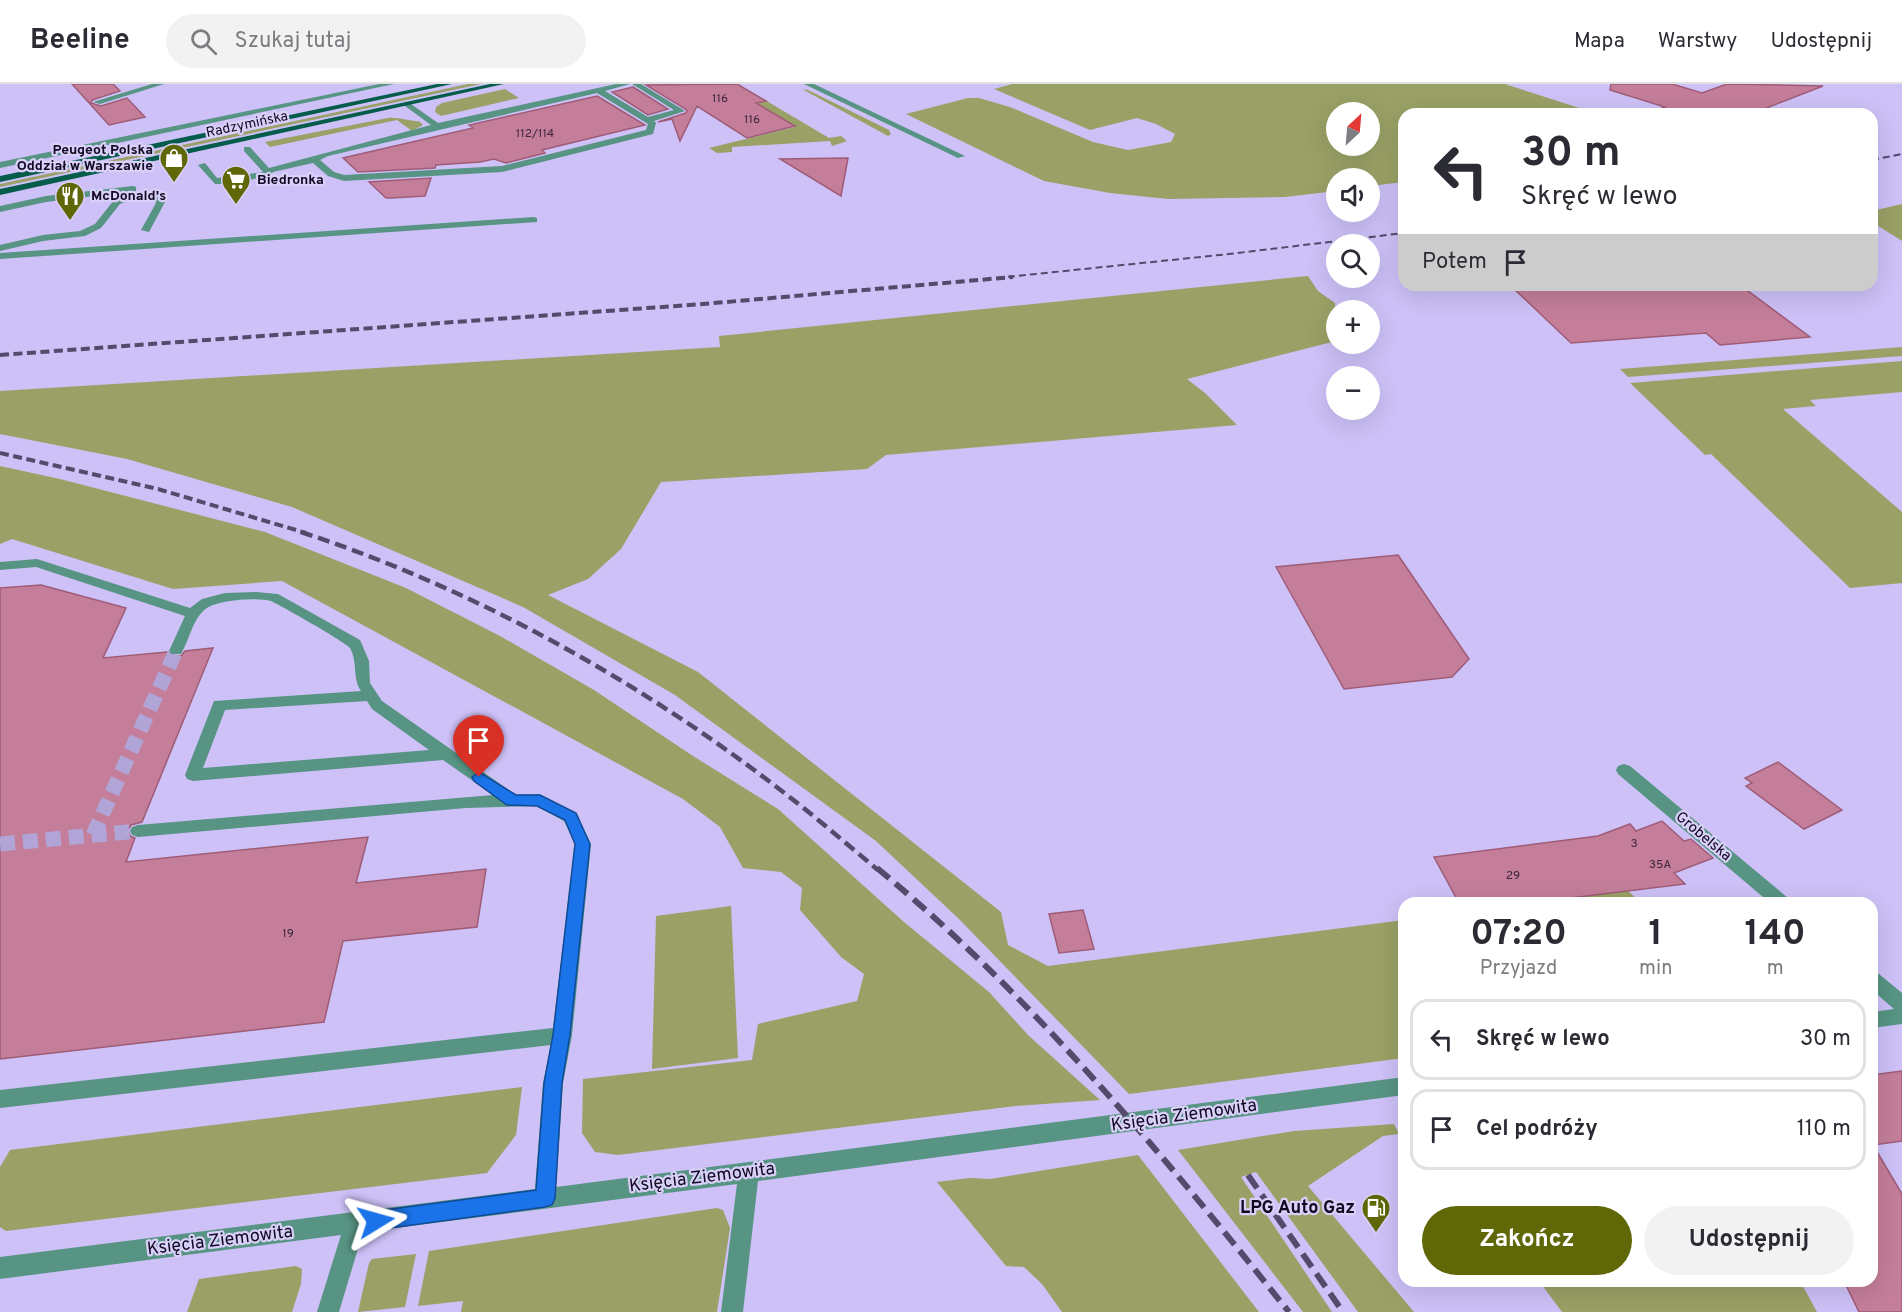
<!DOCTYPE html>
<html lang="pl">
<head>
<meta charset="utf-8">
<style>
	:root { --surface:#fff; --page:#f2f2f3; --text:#2b2b33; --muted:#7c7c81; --line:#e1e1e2; --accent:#606707 }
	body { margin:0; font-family:Overpass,sans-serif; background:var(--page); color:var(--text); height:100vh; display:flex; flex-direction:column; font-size:22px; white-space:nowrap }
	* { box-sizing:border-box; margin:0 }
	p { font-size:20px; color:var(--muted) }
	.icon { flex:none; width:33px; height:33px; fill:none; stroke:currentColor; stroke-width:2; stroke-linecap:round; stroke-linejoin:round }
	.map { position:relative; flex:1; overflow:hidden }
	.drawer { position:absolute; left:1398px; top:813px; width:480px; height:390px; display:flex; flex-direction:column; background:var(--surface); border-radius:18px; box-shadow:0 6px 24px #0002 }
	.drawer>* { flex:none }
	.top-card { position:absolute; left:1398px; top:24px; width:480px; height:183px; border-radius:18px; box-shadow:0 6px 24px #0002; background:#fff; color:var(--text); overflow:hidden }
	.needle { width:39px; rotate:26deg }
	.fabs { position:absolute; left:1326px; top:18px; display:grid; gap:12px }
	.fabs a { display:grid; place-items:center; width:54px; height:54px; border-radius:50%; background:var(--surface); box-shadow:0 6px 24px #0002; font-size:30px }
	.pin { position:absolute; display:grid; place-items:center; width:51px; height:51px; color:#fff; margin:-62px -26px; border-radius:50% 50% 50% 0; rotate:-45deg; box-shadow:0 0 6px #0007 }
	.pin .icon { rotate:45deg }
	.me { position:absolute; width:66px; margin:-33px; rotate:82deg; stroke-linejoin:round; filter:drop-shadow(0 0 4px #0008) }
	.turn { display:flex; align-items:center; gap:21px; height:126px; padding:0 24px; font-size:27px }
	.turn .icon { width:78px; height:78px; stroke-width:2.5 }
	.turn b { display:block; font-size:42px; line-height:51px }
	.then { display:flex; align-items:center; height:57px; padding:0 24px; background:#0003; gap:12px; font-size:22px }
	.eta { display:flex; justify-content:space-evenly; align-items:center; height:102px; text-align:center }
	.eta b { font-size:36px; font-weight:700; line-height:42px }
	.cta { display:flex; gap:12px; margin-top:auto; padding:12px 24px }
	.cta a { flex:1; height:69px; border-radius:36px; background:var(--accent); color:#fff; font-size:24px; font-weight:700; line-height:69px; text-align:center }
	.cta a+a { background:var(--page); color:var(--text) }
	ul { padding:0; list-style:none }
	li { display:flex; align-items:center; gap:18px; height:81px; margin:0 12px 9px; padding:0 12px; border:3px solid var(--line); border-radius:18px }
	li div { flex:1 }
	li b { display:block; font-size:22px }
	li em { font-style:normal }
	header { display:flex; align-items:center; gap:36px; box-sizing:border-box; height:84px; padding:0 30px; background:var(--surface); border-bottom:2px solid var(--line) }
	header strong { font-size:28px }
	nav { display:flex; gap:33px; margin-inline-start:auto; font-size:21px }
	.search { width:420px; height:54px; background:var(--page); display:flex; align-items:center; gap:15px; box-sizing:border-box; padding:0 21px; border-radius:33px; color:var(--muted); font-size:22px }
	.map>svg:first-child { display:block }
</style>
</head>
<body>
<header>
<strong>Beeline</strong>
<div class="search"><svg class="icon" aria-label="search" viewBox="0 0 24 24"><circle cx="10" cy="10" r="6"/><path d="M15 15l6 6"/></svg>Szukaj tutaj</div>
<nav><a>Mapa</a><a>Warstwy</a><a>Udostępnij</a></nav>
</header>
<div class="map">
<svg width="1902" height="1228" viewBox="0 0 1902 1228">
	<rect width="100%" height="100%" fill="#cdc1f7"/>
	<path fill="#9aa166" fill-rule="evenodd" d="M468 0H481L0 103V100Z
		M1012 0H1505L1598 30H1404V98L1370 102V94H1336V107L1285 113 1168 115 1110 109 1044 97 906 30 968 14H979L1010 23 1093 58 1128 66 1171 58 1175 50 1156 40 1137 34 1090 46 994 5ZM1336 28H1370V62H1336Z
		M505 5 519 14 441 32 435 28 436 23 442 19Z
		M802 5 808 6 889 46 891 50 888 52Z
		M760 13 829 54 841 52 847 57 832 62 830 57 732 63V68L717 69 709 64 795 43 758 20 750 21 742 17Z
		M388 34C399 33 413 38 419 37L423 41 412 47 397 36 270 63 265 58Z
		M1902 120V157L1872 138V127Z
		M1308 192 1318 207 1335 219 1336 257 1187 295 1205 309 1237 341 886 371 867 385 661 398 621 465 588 495 548 511 698 588 1001 828 1008 861 1048 882 1404 836V974L1129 1010 959 835 876 757 675 611 523 523 292 423 127 375 0 350V307L720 263 719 252Z
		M1902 263V272L1628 293 1620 285Z
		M1902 277V308L1810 316 1816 322 1783 325 1902 428V499L1850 504 1711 370 1705 371 1630 299Z
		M0 382 60 395 265 448 406 504 500 552 594 606 693 672 778 725 904 838 989 908 1028 951 1100 1016 1016 1022 618 1071 595 1068 582 1049 583 995 752 976 758 940 857 917 864 890 841 873 800 826 802 804 781 788 743 784 720 743 683 715 282 497 173 505 12 455 0 460Z
		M1626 805 1641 819H1529Z
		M731 822 738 974 652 985 656 832Z
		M522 1003 516 1051 487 1089 6 1147 0 1143V1083L10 1066Z
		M1394 1040 1399 1050 1383 1052 1308 1102 1414 1228H1358L1256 1088 1241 1093 1332 1228H1303L1178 1066 1294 1047Z
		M1138 1071 1259 1228H1062L1042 1200 1024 1183 1006 1182 937 1098 970 1094 990 1095Z
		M717 1124 723 1126 730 1144 717 1228H461L463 1217 418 1222 429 1167Z
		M416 1170 405 1223 358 1228 369 1179 372 1175Z
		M296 1182 302 1185 301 1200 292 1228H187L199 1195Z
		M1539 1197H1800L1817 1228H1562Z"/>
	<path fill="#c47e9a" stroke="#9f5c77" stroke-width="1.5" d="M72 0H113L120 7 92 16 91 19 101 22 127 14 145 33 109 41Z
		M737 0 766 17 756 19 795 42 747 54 697 22 680 57 672 35 658 38 686 29 687 26 646 1Z
		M1611 0H1672L1702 9 1727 0 1823 2 1751 30H1653V27L1665 23 1610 6Z
		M633 3 668 25 648 31 612 8Z
		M597 12 645 41 542 66 545 69 506 79 494 75 480 78 436 81 435 84 358 88 343 74 473 44 469 41Z
		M848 74 841 112 780 75Z
		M431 94 425 112 391 114H386L369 98Z
		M1510 201H1565V205L1615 201H1740L1810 253 1720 261 1706 249 1571 259Z
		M1398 471 1469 575 1452 593 1344 605 1276 483Z
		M41 501 126 524 103 574 167 568 171 572H181L185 567 213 564 142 738 131 741 128 746 130 752 135 754 126 778 368 753 356 799 486 785 477 843 343 857 324 938 0 975V504Z
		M1778 678 1842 726 1804 745 1746 702 1752 699 1745 694Z
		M1662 737 1684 757 1691 755 1713 774 1674 789 1685 800 1529 819H1459L1434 773 1598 752 1630 740 1636 747Z
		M1083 826 1094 865 1059 869 1049 830Z
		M1902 987V1057L1873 1061 1902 1110V1228H1859L1844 1197H1872V991Z"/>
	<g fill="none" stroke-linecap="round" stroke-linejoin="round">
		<path stroke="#b1a5d7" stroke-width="15" stroke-dasharray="15 8" stroke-linecap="butt" d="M93 751 176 567
			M0 760 138 747"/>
		<path fill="#579483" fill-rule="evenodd" d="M152 0H164L100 20 93 18Z
			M379 0H394L0 84V78Z
			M616 0H630L605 7 648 33 674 26 632 0H641L685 27 654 37 656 39 653 50 502 88 344 97 328 92 313 79 273 88 269 92 229 100H215L198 81 205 79 217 94 263 88 244 67V63H250L269 84 431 41 405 22V18H408L438 39ZM597 9 648 40 646 46 502 82 344 91 334 88 320 76 328 72Z
			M804 0H814L965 72 958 74Z
			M133 102 136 103V107L46 118 0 128V122L46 112Z
			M153 109 165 118 149 148 141 146 156 119 151 115 130 116 120 120 101 144 85 152 43 157 0 167V161L43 151 80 147 95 140 114 116 129 110Z
			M534 133 537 134V138L0 175V169Z
			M37 475 190 524 202 515 225 509 256 508 278 510 360 556 369 577 370 599 382 617 516 711 539 710 576 729 591 760 572 951 563 999 556 1103 1404 993V1011L758 1097 743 1228H721L737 1100 363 1148 339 1228H317L341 1151 0 1195V1173L535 1105 543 999 551 961 0 1024V1006L553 944 575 760 564 737 537 722 466 724 138 753 132 751 130 747 132 743 138 741 493 711 443 676 193 697 187 695 185 691 214 617 361 607C352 594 358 578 350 564 347 559 280 521 271 517 257 513 219 516 207 524 193 533 190 555 181 570H171L169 567 185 532 36 483 0 486V478ZM367 617 372 625 429 666 203 684 225 626Z
			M1624 680 1630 682 1788 814 1791 819H1770L1618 690 1616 686 1618 682Z
			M1872 887 1879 890 1902 909V940L1872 944V928L1894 925 1872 906Z"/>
		<path fill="#065c4b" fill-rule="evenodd" d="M437 0H452L0 98V92Z
			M490 0H504L0 111V105Z"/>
		<path stroke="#534a6c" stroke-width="2" stroke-dasharray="7 4" stroke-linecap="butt" d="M1872 76 1902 70
			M997 194 1229 170 1404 149"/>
		<path stroke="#534a6c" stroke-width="4" stroke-dasharray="9 4.5" stroke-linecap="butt" d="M0 271 703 220 1013 193
			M0 369 158 405 306 449"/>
		<path stroke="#534a6c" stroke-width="4.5" stroke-dasharray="12 6" stroke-linecap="butt" d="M301 448C475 505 642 598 787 711 818 735 848 761 878 786"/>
		<path stroke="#534a6c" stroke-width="6" stroke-dasharray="16 8" stroke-linecap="butt" d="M877 784C1033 913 1163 1071 1289 1228
			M1248 1091 1343 1228"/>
	</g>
	<path fill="#1a73e8" stroke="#114b97" stroke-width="1.5" d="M479 688 516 711H540L576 729 590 760 570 951 562 999 555 1114 552 1121 545 1123 376 1146 369 1144 366 1137 369 1130 376 1127 536 1106 544 999 553 951 575 760 565 736 537 722 507 721 474 697 472 693Z"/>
	<defs>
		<g id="shop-pin" transform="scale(1.5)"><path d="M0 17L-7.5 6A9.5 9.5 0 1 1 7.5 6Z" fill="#606707" stroke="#d9d0f9"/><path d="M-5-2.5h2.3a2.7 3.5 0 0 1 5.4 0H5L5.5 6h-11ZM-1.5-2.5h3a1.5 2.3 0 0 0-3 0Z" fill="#fff"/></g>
		<g id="supermarket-pin" transform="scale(1.5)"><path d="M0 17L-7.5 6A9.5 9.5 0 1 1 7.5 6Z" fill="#606707" stroke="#d9d0f9"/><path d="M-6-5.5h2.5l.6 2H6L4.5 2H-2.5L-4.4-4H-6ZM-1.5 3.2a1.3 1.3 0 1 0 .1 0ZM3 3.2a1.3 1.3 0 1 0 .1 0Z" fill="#fff"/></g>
		<g id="restaurant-pin" transform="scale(1.5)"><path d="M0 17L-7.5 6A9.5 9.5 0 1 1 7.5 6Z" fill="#606707" stroke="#d9d0f9"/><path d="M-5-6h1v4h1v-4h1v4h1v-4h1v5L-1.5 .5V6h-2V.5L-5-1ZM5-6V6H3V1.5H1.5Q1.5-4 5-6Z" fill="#fff"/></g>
		<g id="fuel-pin" transform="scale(1.5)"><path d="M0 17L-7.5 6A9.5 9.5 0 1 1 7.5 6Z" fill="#606707" stroke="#d9d0f9"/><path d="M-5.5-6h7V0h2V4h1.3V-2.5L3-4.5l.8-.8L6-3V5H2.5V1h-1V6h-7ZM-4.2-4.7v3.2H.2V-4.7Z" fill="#fff"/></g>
	</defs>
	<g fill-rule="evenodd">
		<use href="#shop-pin" x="174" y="74"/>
		<use href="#supermarket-pin" x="236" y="96"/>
		<use href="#restaurant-pin" x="70" y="112"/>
		<use href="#fuel-pin" x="1376" y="1124"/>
	</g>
	<g text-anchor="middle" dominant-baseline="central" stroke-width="4.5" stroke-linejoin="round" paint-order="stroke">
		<g font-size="12" fill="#3d263e">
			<text x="720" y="15">116</text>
			<text x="752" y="36">116</text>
			<text x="535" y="50">112/114</text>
			<text x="1634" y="760">3</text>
			<text x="1660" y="781">35A</text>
			<text x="1513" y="792">29</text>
			<text x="288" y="850">19</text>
		</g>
		<g font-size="14" fill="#100920" stroke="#d9d0f9">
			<text transform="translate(247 41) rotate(-12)">Radzymińska</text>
		</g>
		<g font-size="14" font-weight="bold" fill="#100920" stroke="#d9d0f9" text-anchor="start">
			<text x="153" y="66" text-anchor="end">Peugeot Polska<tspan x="153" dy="16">Oddział w Warszawie</tspan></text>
			<text x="257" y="96">Biedronka</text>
			<text x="91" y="112">McDonald's</text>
		</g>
		<g font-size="15" fill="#100920" stroke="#d9d0f9">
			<text transform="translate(1703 753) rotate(40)">Grobelska</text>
		</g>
		<g font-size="18" fill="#100920" stroke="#d9d0f9">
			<text transform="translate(1184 1032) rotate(-8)">Księcia Ziemowita</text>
			<text transform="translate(702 1094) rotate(-7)">Księcia Ziemowita</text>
			<text transform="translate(220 1157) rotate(-7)">Księcia Ziemowita</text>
		</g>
		<g font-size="18" font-weight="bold" fill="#100920" stroke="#d9d0f9" text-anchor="end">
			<text x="1355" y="1124">LPG Auto Gaz</text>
		</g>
	</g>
</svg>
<div class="fabs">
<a><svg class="needle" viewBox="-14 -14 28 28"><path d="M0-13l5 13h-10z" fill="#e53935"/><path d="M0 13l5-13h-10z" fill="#7c7c81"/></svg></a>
<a><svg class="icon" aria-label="sound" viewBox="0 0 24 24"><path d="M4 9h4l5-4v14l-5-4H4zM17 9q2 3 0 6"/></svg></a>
<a><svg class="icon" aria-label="search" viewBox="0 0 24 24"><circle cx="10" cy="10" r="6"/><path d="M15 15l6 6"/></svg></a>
<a>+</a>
<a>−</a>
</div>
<div class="pin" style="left:479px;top:693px;background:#d93025"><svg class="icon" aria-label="arrive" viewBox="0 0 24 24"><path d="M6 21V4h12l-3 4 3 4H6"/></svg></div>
<svg class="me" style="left:376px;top:1137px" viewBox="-20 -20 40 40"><path d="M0-17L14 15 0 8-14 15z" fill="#1a73e8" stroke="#fff" stroke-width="4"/></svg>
<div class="top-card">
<div class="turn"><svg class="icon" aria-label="left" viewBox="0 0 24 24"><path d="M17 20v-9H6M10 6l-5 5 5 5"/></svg><div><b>30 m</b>Skręć w lewo</div></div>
<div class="then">Potem<svg class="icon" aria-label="arrive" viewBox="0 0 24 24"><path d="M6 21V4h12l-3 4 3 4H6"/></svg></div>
</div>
<section class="drawer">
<div class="eta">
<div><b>07:20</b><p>Przyjazd</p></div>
<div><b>1</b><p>min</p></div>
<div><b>140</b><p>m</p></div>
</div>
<ul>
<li><svg class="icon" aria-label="left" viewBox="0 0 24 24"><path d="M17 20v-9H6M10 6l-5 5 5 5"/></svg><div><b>Skręć w lewo</b></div><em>30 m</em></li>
<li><svg class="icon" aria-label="arrive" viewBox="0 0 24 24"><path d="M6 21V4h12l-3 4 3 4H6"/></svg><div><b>Cel podróży</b></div><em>110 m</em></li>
</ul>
<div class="cta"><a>Zakończ</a><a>Udostępnij</a></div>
</section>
</div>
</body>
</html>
